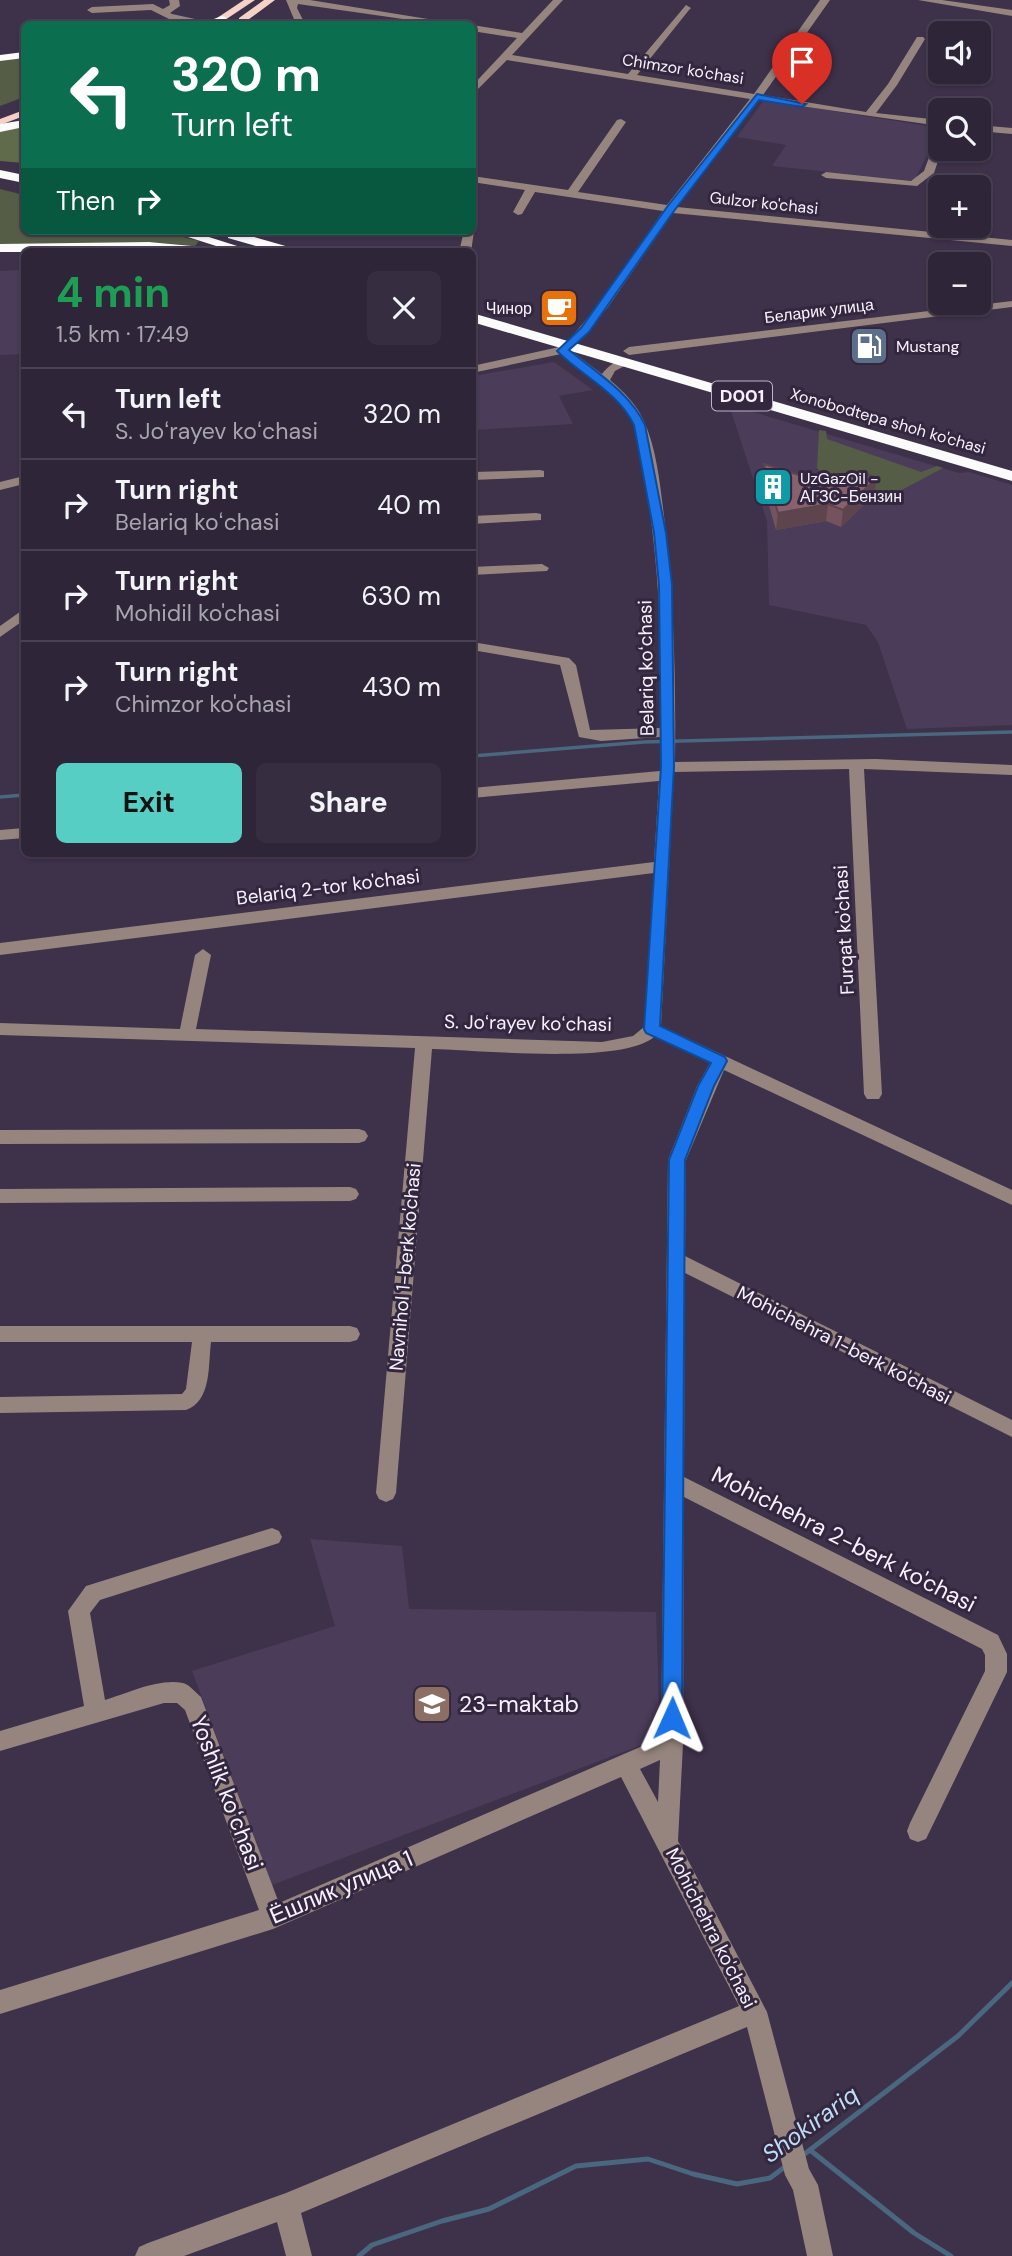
<!DOCTYPE html>
<html lang="en">
<head>
<meta charset="utf-8">
<style>
	:root { --surface:#2e2538; --page:#362d40; --text:#f1f3f6; --muted:#a7a5ae; --line:#494253; --accent:#56cec4 }
	body { margin:0; font-family:"DM Sans",sans-serif; background:var(--page); color:var(--text); height:100vh; display:flex; flex-direction:column; font-size:26px; white-space:nowrap }
	* { box-sizing:border-box; margin:0 }
	p { font-size:23px; color:var(--muted) }
	.icon { flex:none; width:38px; height:38px; fill:none; stroke:currentColor; stroke-width:2; stroke-linecap:round; stroke-linejoin:round }
	.map { position:relative; flex:1; overflow:hidden }
	.drawer { position:absolute; left:21px; top:248px; width:455px; height:609px; display:flex; flex-direction:column; background:var(--surface); border-radius:10px; box-shadow:0 2px 5px #0004,0 0 0 2px var(--line) }
	.drawer>* { flex:none }
	.guide { position:absolute; left:21px; top:21px; width:455px; height:214px; border-radius:10px; box-shadow:0 2px 5px #0004,0 0 0 2px var(--line); background:#0b6e4f; color:#fff; overflow:hidden }
	.tools { position:absolute; left:928px; top:21px; display:grid; gap:14px }
	.tools a { display:grid; place-items:center; width:63px; height:63px; border-radius:10px; background:var(--surface); box-shadow:0 2px 5px #0004,0 0 0 2px var(--line); font-size:35px }
	.pin { position:absolute; display:grid; place-items:center; width:60px; height:60px; color:#fff; margin:-72px -30px; border-radius:50% 50% 50% 0; rotate:-45deg; box-shadow:0 0 7px #0007 }
	.pin .icon { rotate:45deg }
	.me { position:absolute; width:77px; margin:-38px; rotate:1deg; stroke-linejoin:round; filter:drop-shadow(0 0 5px #0008) }
	.turn { display:flex; align-items:center; gap:24px; height:147px; padding:0 35px; font-size:32px }
	.turn .icon { width:91px; height:91px; stroke-width:2.5 }
	.turn b { display:block; font-size:49px; line-height:60px }
	.then { display:flex; align-items:center; height:66px; padding:0 35px; background:#0003; gap:14px; font-size:26px }
	.round { display:grid; place-items:center; flex:none; width:74px; height:74px; border-radius:10px; background:var(--page) }
	.summary { display:flex; align-items:center; justify-content:space-between; height:119px; padding:0 35px }
	h1 { font-size:42px; font-weight:700; line-height:52px; color:#1e9e55 }
	.cta { display:flex; gap:14px; margin-top:auto; padding:14px 35px }
	.cta a { flex:1; height:80px; border-radius:10px; background:var(--accent); color:#111; font-size:28px; font-weight:700; line-height:80px; text-align:center }
	.cta a+a { background:var(--page); color:var(--text) }
	ul { padding:0; list-style:none }
	li { display:flex; align-items:center; gap:21px; height:91px; padding:0 35px; border-top:2px solid var(--line) }
	li div { flex:1 }
	li b { display:block; font-size:26px }
	li em { font-style:normal }
	.map>svg:first-child { display:block }
</style>
</head>
<body>
<div class="map">
<svg width="1012" height="2256" viewBox="0 0 1012 2256">
	<rect width="100%" height="100%" fill="#3e314a"/>
	<path fill="#4b3d5a" d="M764 100 940 128V130L914 181 772 166 786 145 737 137Z
		M24 270V354L0 355V271Z
		M554 362 593 390 559 396 573 424 473 430V376Z
		M729 405 959 473 969 472 1012 485V725L907 729 878 642 866 625 769 605 767 521Z
		M310 1539 402 1546 409 1609 656 1612 660 1738 272 1885 192 1671 335 1626Z"/>
	<path fill="#555d47" d="M24 58V97L0 106V60Z
		M0 189 24 195V231H160L199 241 195 246 151 242 0 245Z
		M819 430 826 431 827 439 921 472 937 466 943 468 896 493H886L822 473 817 468Z"/>
	<path fill="#606b4b" d="M24 126V163L0 161V131Z"/>
	<g fill="none" stroke-linecap="round" stroke-linejoin="round">
		<path stroke="#49677e" stroke-width="3.5" d="M472 756 644 742 1012 732
			M0 797 24 795"/>
		<path stroke="#49677e" stroke-width="5" d="M810 2150 914 2233 951 2256
			M802 2156 958 2036 1012 1983
			M359 2256 372 2245 442 2221 489 2209 576 2166 648 2159 693 2174 737 2184 770 2178 786 2166"/>
		<path fill="#96857e" fill-rule="evenodd" d="M169 0H179L180 6 170 13 172 14 218 24H200L169 19 151 10 92 13 87 10 92 7 153 4 163 9 170 5Z
			M286 0H310L459 24H438L298 4 297 8 305 24H296Z
			M553 0H563L512 55 628 74 686 5 691 8 689 10 637 75 754 94 820 0H830L763 95 866 112 888 84 917 37H923L925 39 897 85 876 113 940 120V126L759 100 677 207 1012 240V246L673 213 608 307 582 338H574V334L600 303 663 211 535 192 522 214 518 215 513 212 525 190 472 182V176L568 190 617 120 621 119 626 122 578 192 667 205 750 99 507 60 472 95V86L517 38 472 31V25L522 33Z
			M918 0H942L1012 10V16Z
			M978 125 1012 128V134L978 131Z
			M940 138V149H942L934 173 917 186 826 178 821 175 826 172 911 181 924 171 935 141Z
			M472 229 474 231 471 252H459L464 231H472Z
			M1012 301V307L629 355 623 351 629 347Z
			M568 341 574 345 570 350 602 374C608 365 623 355 632 362L615 371 610 380C624 392 637 405 644 421 657 450 660 485 664 516 674 598 676 679 675 762L876 759 1012 765V775L864 769 882 1094 879 1099H867L864 1094 849 769 674 772 661 1026 1012 1190V1205L724 1070 686 1160 685 1256 1012 1420V1437L685 1273 684 1477 998 1635 1007 1654V1672L926 1839 918 1842 910 1839 907 1831 910 1823 985 1671V1655L982 1649 684 1497 683 1744 678 1841 767 2012 809 2169 818 2185 833 2256H807L793 2190 785 2175 747 2027 301 2213 312 2256H286L277 2222 184 2256H135L139 2247 148 2243 286 2193 739 2006 621 1777 273 1929 0 2014V1990L259 1910 185 1710 177 1703H164L0 1751V1731L84 1706 68 1611 86 1586 272 1528 279 1531 282 1537 279 1543 100 1600 90 1613 105 1700C128 1693 159 1678 183 1683 190 1685 195 1692 201 1697L279 1903 661 1738 668 1160 697 1086 710 1063 654 1037C621 1065 480 1050 432 1049L396 1493 393 1499 386 1502 379 1499 376 1493 415 1048 0 1035V1023L180 1029 195 955 203 949 211 955 196 1029 602 1042 633 1036 644 1027 654 873 0 955V943L654 862 659 781 472 798V788L660 771V737L601 741 579 737 560 665 472 650V642L569 658 576 665 590 730 661 728C663 651 659 574 648 497 645 471 643 442 631 419 617 390 585 373 561 354L472 373V366L559 347ZM660 1760 658 1802 640 1769Z
			M540 470 544 471V477L472 480V472Z
			M24 476V484L0 490V482Z
			M536 513 541 514V520L472 524V516Z
			M542 564 549 568 547 571 472 575V567Z
			M24 609V620L0 637V626Z
			M24 828V838L0 840V830Z
			M359 1129 365 1131 368 1136 365 1141 359 1143 0 1144V1130Z
			M350 1187 356 1189 359 1194 356 1199 350 1201 0 1203V1189Z
			M0 1326H350L357 1328 360 1334 357 1340 350 1342H211C208 1365 212 1401 186 1410L0 1413V1397L182 1394 186 1389 192 1342H0Z"/>
		<path fill="#f5d2c5" fill-rule="evenodd" d="M244 0H255L219 24H208Z
			M264 0H275L245 22H239V18Z
			M24 110V116L0 125V119Z"/>
		<path fill="#fbfbfb" fill-rule="evenodd" d="M222 16 226 17V21L200 24Z
			M24 52V58L0 61V55Z
			M24 120V127L0 132V124Z
			M0 170 24 175V183L0 178Z
			M169 231H190L256 252H235Z
			M233 231 296 249 298 252H277L228 238V232Z
			M149 242 214 248 221 252H0V244Z
			M472 313 1012 471V481L472 322Z"/>
	</g>
	<path fill="#74535e" d="M764 464 828 484 877 478 874 495 841 527 826 521 776 530 762 481Z"/>
	<path fill="#5e444c" d="M877 478 874 495 841 527 843 510Z
		M828 504 826 521 776 530 778 513Z"/>
	<path fill="#87616d" stroke="#5e444c" stroke-width="2" d="M764 464 828 484 833 478 859 472 877 478 843 510 828 504 778 513Z"/>
	<path fill="#1a73e8" stroke="#114b97" stroke-width="2" d="M757 94 806 104 802 107 759 100 674 211 589 332 569 350C596 372 630 393 645 425L666 533 672 585 674 767 660 1026 725 1057 727 1061 714 1086 685 1160 682 1718 679 1725 672 1728 665 1725 662 1718 669 1160 698 1086 711 1063 646 1033 644 1029 661 767 659 585 654 533 634 425C618 392 582 376 557 351L581 328 667 207Z"/>
	<defs>
		<g id="cafe-square" transform="scale(2.0125)"><rect x="-9" y="-9" width="18" height="18" rx="4" fill="#e8710a" stroke="#33273f"/><path d="M-5.5-4.5H6V0H3Q3 3.5 0 3.5H-2.5Q-5.5 3.5-5.5 0ZM3-3.2v2h1.7v-2ZM-6 4.5H4V6H-6Z" fill="#fff"/></g>
		<g id="fuel-square" transform="scale(2.0125)"><rect x="-9" y="-9" width="18" height="18" rx="4" fill="#5c6f8a" stroke="#33273f"/><path d="M-5.5-6h7V0h2V4h1.3V-2.5L3-4.5l.8-.8L6-3V5H2.5V1h-1V6h-7ZM-4.2-4.7v3.2H.2V-4.7Z" fill="#fff"/></g>
		<g id="building-square" transform="scale(2.0125)"><rect x="-9" y="-9" width="18" height="18" rx="4" fill="#0f9aa8" stroke="#33273f"/><path d="M-4-6H4V6H1V3H-1V6H-4ZM-2.5-4.3h1.7v1.8h-1.7ZM.8-4.3h1.7v1.8H.8ZM-2.5-1h1.7V.8h-1.7ZM.8-1h1.7V.8H.8Z" fill="#fff"/></g>
		<g id="school-square" transform="scale(2.0125)"><rect x="-9" y="-9" width="18" height="18" rx="4" fill="#8d6e63" stroke="#33273f"/><path d="M0-5L7-2L0 1L-7-2ZM-4 1L0 2.5L4 1V4Q0 6-4 4Z" fill="#fff"/></g>
	</defs>
	<g fill-rule="evenodd">
		<use href="#cafe-square" x="559" y="308"/>
		<use href="#fuel-square" x="869" y="346"/>
		<use href="#building-square" x="773" y="487"/>
		<use href="#school-square" x="432" y="1704"/>
	</g>
	<g text-anchor="middle" dominant-baseline="central" stroke-width="6" stroke-linejoin="round" paint-order="stroke">
		<g font-size="16" fill="#f7f1fd" stroke="#33273f">
			<text transform="translate(683 69) rotate(9)">Chimzor ko'chasi</text>
			<text transform="translate(764 203) rotate(6)">Gulzor ko'chasi</text>
			<text transform="translate(819 311) rotate(-7)">Беларик улица</text>
			<text transform="translate(888 421) rotate(16)">Xonobodtepa shoh ko'chasi</text>
		</g>
		<g font-size="16" fill="#f7f1fd" stroke="#33273f" text-anchor="start">
			<text x="532" y="308" text-anchor="end">Чинор</text>
			<text x="896" y="346">Mustang</text>
			<text x="800" y="478">UzGazOil -<tspan x="800" dy="18">АГЗС-Бензин</tspan></text>
		</g>
		<rect fill="#33273f" stroke="#bcb4c4" stroke-width="2" x="712" y="381.5" width="60" height="29" rx="5"/>
		<g font-size="18" font-weight="bold" fill="#f7f1fd">
			<text x="742" y="396">D001</text>
		</g>
		<g font-size="19" fill="#f7f1fd" stroke="#33273f">
			<text transform="translate(646 668) rotate(-91)">Belariq koʻchasi</text>
			<text transform="translate(328 887) rotate(-7)">Belariq 2-tor ko'chasi</text>
			<text transform="translate(844 930) rotate(-93)">Furqat ko'chasi</text>
			<text transform="translate(528 1023) rotate(1)">S. Joʻrayev koʻchasi</text>
			<text transform="translate(405 1267) rotate(-85)">Navnihol 1-berk ko'chasi</text>
			<text transform="translate(844 1345) rotate(27)">Mohichehra 1-berk ko'chasi</text>
			<text transform="translate(711 1928) rotate(63)">Mohichehra ko'chasi</text>
		</g>
		<g font-size="23" fill="#f7f1fd" stroke="#33273f">
			<text transform="translate(844 1539) rotate(27)">Mohichehra 2-berk ko'chasi</text>
			<text transform="translate(227 1793) rotate(69)">Yoshlik koʻchasi</text>
			<text transform="translate(341 1887) rotate(-23)">Ёшлик улица 1</text>
		</g>
		<g font-size="23" fill="#f7f1fd" stroke="#33273f" text-anchor="start">
			<text x="459" y="1704">23-maktab</text>
		</g>
		<g font-size="24" font-style="italic" fill="#beddf7" stroke="#33273f">
			<text transform="translate(810 2124) rotate(-36)">Shokirariq</text>
		</g>
	</g>
</svg>
<div class="tools">
<a><svg class="icon" aria-label="sound" viewBox="0 0 24 24"><path d="M4 9h4l5-4v14l-5-4H4zM17 9q2 3 0 6"/></svg></a>
<a><svg class="icon" aria-label="search" viewBox="0 0 24 24"><circle cx="10" cy="10" r="6"/><path d="M15 15l6 6"/></svg></a>
<a>+</a>
<a>−</a>
</div>
<div class="pin" style="left:802px;top:104px;background:#d93025"><svg class="icon" aria-label="arrive" viewBox="0 0 24 24"><path d="M6 21V4h12l-3 4 3 4H6"/></svg></div>
<svg class="me" style="left:672px;top:1718px" viewBox="-20 -20 40 40"><path d="M0-17L14 15 0 8-14 15z" fill="#1a73e8" stroke="#fff" stroke-width="4"/></svg>
<div class="guide">
<div class="turn"><svg class="icon" aria-label="left" viewBox="0 0 24 24"><path d="M17 20v-9H6M10 6l-5 5 5 5"/></svg><div><b>320 m</b>Turn left</div></div>
<div class="then">Then<svg class="icon" aria-label="right" viewBox="0 0 24 24"><path d="M7 20v-9h11M14 6l5 5-5 5"/></svg></div>
</div>
<section class="drawer">
<div class="summary"><div><h1>4 min</h1><p>1.5 km · 17:49</p></div><a class="round"><svg class="icon" aria-label="close" viewBox="0 0 24 24"><path d="M6 6l12 12M18 6L6 18"/></svg></a></div>
<ul>
<li><svg class="icon" aria-label="left" viewBox="0 0 24 24"><path d="M17 20v-9H6M10 6l-5 5 5 5"/></svg><div><b>Turn left</b><p>S. Joʻrayev koʻchasi</p></div><em>320 m</em></li>
<li><svg class="icon" aria-label="right" viewBox="0 0 24 24"><path d="M7 20v-9h11M14 6l5 5-5 5"/></svg><div><b>Turn right</b><p>Belariq koʻchasi</p></div><em>40 m</em></li>
<li><svg class="icon" aria-label="right" viewBox="0 0 24 24"><path d="M7 20v-9h11M14 6l5 5-5 5"/></svg><div><b>Turn right</b><p>Mohidil ko'chasi</p></div><em>630 m</em></li>
<li><svg class="icon" aria-label="right" viewBox="0 0 24 24"><path d="M7 20v-9h11M14 6l5 5-5 5"/></svg><div><b>Turn right</b><p>Chimzor ko'chasi</p></div><em>430 m</em></li>
</ul>
<div class="cta"><a>Exit</a><a>Share</a></div>
</section>
</div>
</body>
</html>
